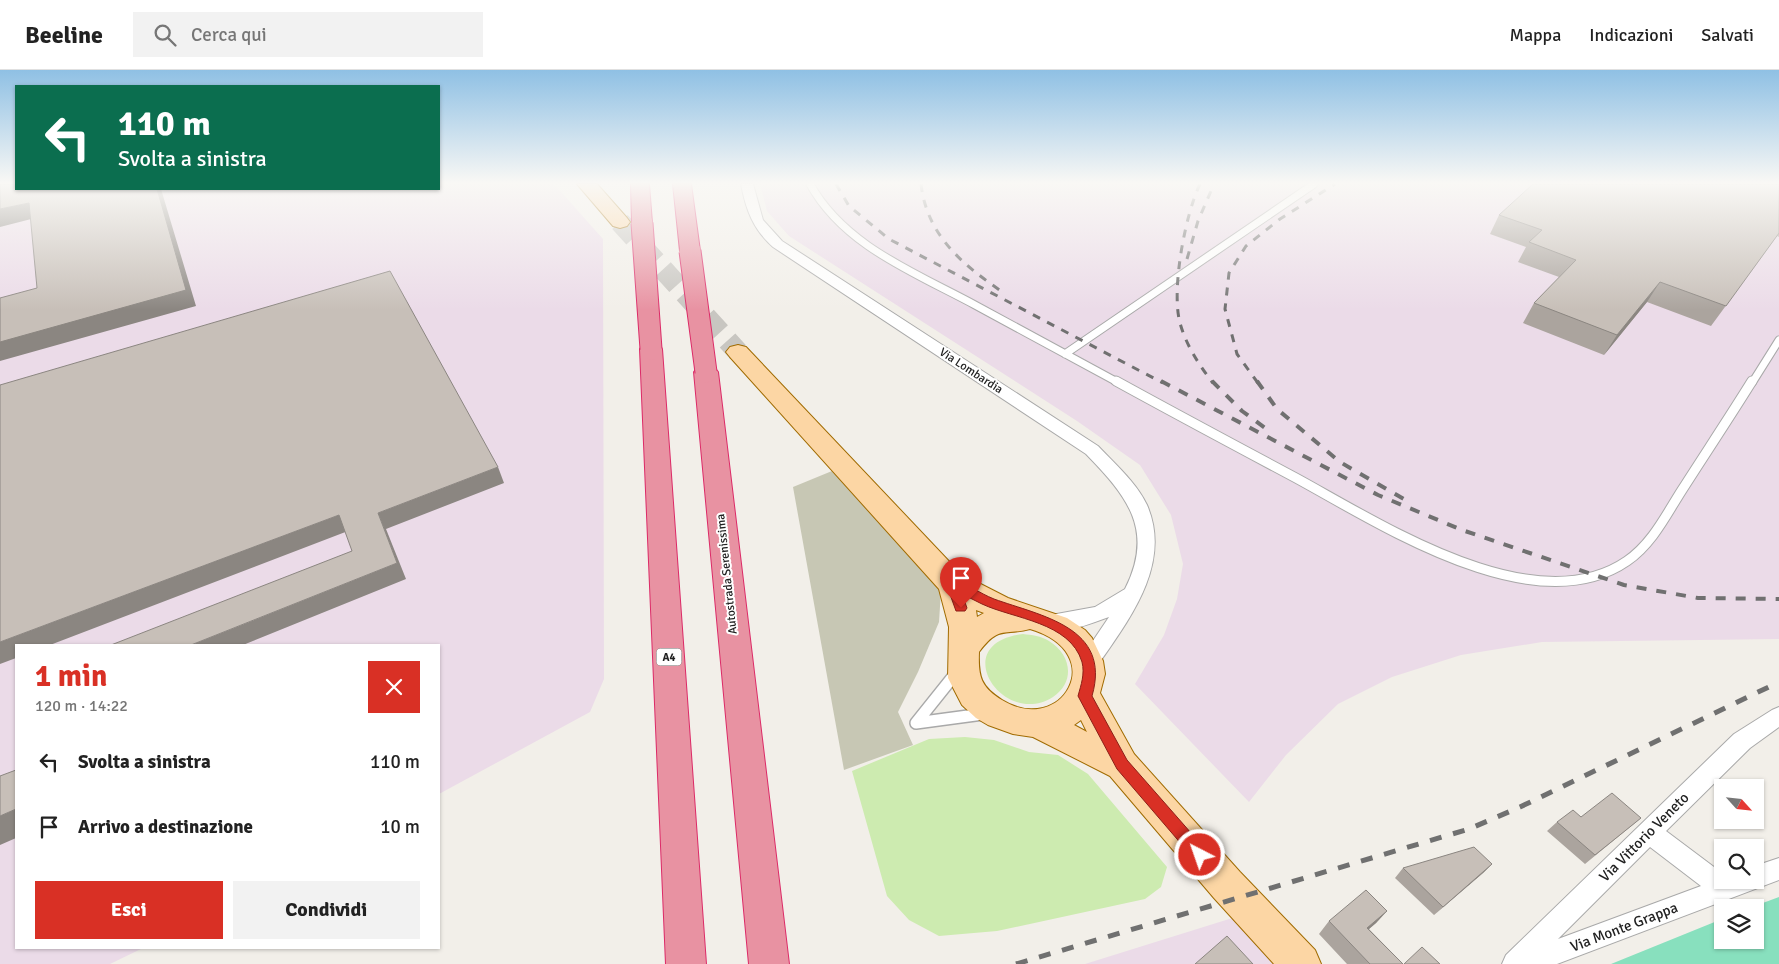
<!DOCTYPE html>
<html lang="it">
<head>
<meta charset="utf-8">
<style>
	:root { --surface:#fff; --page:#f2f2f2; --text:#222; --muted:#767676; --line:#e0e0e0; --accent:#d93025 }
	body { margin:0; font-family:Signika,sans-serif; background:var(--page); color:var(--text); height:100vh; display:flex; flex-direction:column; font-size:19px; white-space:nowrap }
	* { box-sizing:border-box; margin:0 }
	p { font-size:16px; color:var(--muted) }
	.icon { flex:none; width:28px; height:28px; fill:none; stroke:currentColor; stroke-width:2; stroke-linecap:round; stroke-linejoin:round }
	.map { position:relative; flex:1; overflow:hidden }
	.panel { position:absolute; left:15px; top:574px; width:425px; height:305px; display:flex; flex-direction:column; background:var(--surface); border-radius:0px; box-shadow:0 1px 4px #0004 }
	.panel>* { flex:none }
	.hud { position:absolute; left:15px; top:15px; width:425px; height:105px; border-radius:0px; box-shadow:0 1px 4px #0004; background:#0b6e4f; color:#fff; overflow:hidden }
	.needle { width:32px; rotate:117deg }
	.controls { position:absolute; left:1714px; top:709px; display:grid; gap:10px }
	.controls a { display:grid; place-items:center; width:50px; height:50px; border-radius:0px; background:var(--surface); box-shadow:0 1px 4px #0004; font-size:25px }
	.pin { position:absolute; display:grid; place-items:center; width:42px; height:42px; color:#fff; margin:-51px -21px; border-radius:50% 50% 50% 0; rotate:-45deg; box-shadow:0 0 5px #0007 }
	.pin .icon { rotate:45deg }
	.me { position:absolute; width:55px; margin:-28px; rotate:319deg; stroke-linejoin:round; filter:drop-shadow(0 0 4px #0008) }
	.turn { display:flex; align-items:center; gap:18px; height:105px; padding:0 20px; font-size:22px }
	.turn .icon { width:65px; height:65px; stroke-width:2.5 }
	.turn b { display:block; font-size:35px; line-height:42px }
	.round { display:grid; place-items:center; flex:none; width:52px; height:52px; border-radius:0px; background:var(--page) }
	.head { display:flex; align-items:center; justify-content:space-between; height:85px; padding:0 20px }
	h1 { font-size:30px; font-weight:700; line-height:38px; color:var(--accent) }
	.cta { display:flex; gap:10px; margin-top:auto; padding:10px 20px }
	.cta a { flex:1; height:58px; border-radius:0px; background:var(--accent); color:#fff; font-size:20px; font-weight:700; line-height:58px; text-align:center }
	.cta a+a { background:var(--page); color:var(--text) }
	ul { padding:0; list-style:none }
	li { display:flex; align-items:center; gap:15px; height:65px; padding:0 20px }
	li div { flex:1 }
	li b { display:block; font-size:19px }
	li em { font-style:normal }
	header { display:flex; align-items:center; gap:30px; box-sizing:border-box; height:70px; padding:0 25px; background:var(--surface); border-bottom:1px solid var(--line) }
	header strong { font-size:24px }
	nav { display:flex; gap:28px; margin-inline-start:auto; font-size:18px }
	.search { width:350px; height:45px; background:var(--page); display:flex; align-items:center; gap:12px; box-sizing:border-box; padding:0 18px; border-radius:0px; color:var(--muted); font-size:19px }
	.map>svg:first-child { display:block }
</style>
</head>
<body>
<header>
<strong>Beeline</strong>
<div class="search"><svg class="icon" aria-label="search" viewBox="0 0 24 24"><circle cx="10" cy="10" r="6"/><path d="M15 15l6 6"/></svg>Cerca qui</div>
<nav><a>Mappa</a><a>Indicazioni</a><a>Salvati</a></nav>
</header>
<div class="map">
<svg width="1779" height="894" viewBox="0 0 1779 894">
	<rect width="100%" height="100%" fill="#f2efe9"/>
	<path fill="#ebdbe8" d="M0 114 16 119H439V114H554L603 169 604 609 590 642 439 724V575H16V878H143L110 894H0Z
		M760 114H1779V569L1542 572 1461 585 1392 607 1338 634 1286 685 1249 732 1135 614 1164 565 1177 529 1183 494 1171 445 1140 395 1077 351 789 166 767 141Z
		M1242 845 1287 894H1085Z"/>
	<path fill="#c7c7b4" d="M832 401 941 521 939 552 918 602 898 642 913 675 844 700 793 417Z"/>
	<path fill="#cdebb0" d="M1023 564C1032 565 1041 566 1049 571 1071 584 1076 612 1053 627 1003 659 946 573 1023 564Z
		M965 667 994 670 1029 682 1058 685 1088 704 1167 797 1161 817 1145 829 997 861 939 866 909 850 887 826 852 701 929 669Z"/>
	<path fill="#88e0be" d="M1779 827V894H1611L1722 849V870H1755V838L1752 837Z"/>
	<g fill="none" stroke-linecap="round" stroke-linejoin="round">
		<path stroke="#c8c6c1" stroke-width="21" stroke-dasharray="21 11" stroke-linecap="butt" d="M620 152 738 282"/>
		<g stroke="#a9a9a9" stroke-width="9">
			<path id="lane-far2" d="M810 114C844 176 916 203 975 235 1023 261 1071 287 1119 313
				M1065 284 1314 114
				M1752 313 1779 270"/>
		</g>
		<g stroke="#a9a9a9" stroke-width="11">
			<path id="lane-far1" d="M1116 311C1176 344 1236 376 1296 408 1379 453 1534 555 1627 491 1652 474 1666 445 1682 420 1705 384 1729 348 1752 311"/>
		</g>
		<g stroke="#a9a9a9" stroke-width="14">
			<path id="lane" d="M916 653 983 644
				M916 653 956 603"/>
		</g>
		<g stroke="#a9a9a9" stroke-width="2">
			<path id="street" d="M741 114H753L763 150 782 171 1098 376C1115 394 1136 412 1147 435 1173 495 1128 551 1095 599L1088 601 1081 599 1078 593 1109 547C1090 554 1063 565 1044 558L1041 553 1044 548 1051 545 1095 537 1125 519C1155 460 1127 426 1086 384L773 177C753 159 746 140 741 114Z
				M1779 637V657L1750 678 1666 761 1722 803V810H1755V796L1779 788V810L1557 894H1502L1506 885 1734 664 1772 640ZM1650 777 1701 816 1558 869Z"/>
		</g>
		<g stroke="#a06b00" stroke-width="2">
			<path id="primary" d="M577 114H597L627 148 630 152 627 156 620 158 613 156Z
				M738 275 746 277 961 504 1008 528 1067 548 1085 560 1092 568 1103 591 1105 604 1100 623 1134 684 1240 802 1315 880 1321 894H1274L1214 828 1110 706 1033 667 1013 664 988 655 976 648 962 635 948 608 949 557 939 519 730 287 726 282 730 277ZM976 540 984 543 977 547ZM1030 559C1111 583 1062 667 1002 630 981 617 978 607 979 582 999 555 1004 566 1030 559ZM1081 650 1087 662 1074 655Z"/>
		</g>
		<g stroke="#dc2a67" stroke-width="2">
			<path id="highway" d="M631 114H649L652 153 649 157 642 159 635 157 632 153Z
				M673 114H691L700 181 697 185 690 187 683 185 680 181Z
				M651 272 659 274 662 279 706 894H666L640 279 643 274Z
				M706 295 714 297 718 302 789 894H749L694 302 698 297Z"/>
		</g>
		<use href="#lane-far2" stroke="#fff" stroke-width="7"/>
		<use href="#lane-far1" stroke="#fff" stroke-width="9"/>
		<use href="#lane" stroke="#fff" stroke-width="11"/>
		<use href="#street" fill="#fff" fill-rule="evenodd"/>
		<use href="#primary" fill="#fcd6a4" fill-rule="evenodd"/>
		<use href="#highway" fill="#e892a2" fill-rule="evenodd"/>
		<path stroke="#707070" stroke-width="3" stroke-dasharray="8 8" stroke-linecap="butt" d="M836 114 849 136 889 169 1163 313
			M921 114C927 166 963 195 1004 223
			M1200 114C1185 145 1171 220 1180 253 1186 275 1199 295 1213 313
			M1187 189 1198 151 1214 114
			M1258 313 1237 284 1225 239 1229 203 1246 176 1280 149 1335 114"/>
		<path stroke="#707070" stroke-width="4" stroke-dasharray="10 10" stroke-linecap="butt" d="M1161 311 1378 425 1462 460 1624 515 1698 528 1779 529
			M1212 311 1242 341 1272 363
			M1257 311 1277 339 1340 392 1409 432"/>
		<path stroke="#707070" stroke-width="5" stroke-dasharray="12 12" stroke-linecap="butt" d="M1016 894 1469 759 1520 737 1779 612"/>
		<g stroke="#dc2a67" stroke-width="23" stroke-linecap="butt">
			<path id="highway-bridge" d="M642 153 651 279
				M690 181 706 302"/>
		</g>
		<use href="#highway-bridge" stroke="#e892a2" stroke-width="21"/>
	</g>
	<path fill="#aba49e" d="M1779 114V167L1777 166 1711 256 1647 232 1604 285 1523 253 1534 233 1559 207 1518 192 1526 177 1490 164 1499 145Z
		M1581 747 1641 748 1585 794 1547 761 1557 752Z
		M1492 794 1483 803 1434 845 1395 808 1403 798Z
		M1387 841 1376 853 1369 859 1403 894H1347L1319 864 1329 851Z"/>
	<path fill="#8b8681" d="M157 119H161L196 236 0 291V272Z
		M29 133 39 147 0 157V139Z
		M1660 212 1647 232 1604 285 1617 265Z
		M498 397 504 413 386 459 406 509 243 575H191L397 493 378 443Z
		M339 445 348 461 50 575H16V588L0 594V572Z
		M16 739V768L0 775V746Z
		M1492 794 1483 803 1434 845 1443 837Z
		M1387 841 1376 853 1356 870 1367 858Z"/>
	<path fill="#c7bfb8" stroke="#8b8681" d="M0 114H16V119H157L186 220 0 272V228L37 218 29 133 0 139Z
		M1533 114H1779V163L1726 236 1660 212 1617 265 1534 233 1576 190 1529 172 1542 160 1499 145Z
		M390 201 498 397 378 443 397 493 191 575H111L352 481 339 445 0 572V315Z
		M16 700V739L0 746V706Z
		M1612 723 1641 748 1595 785 1557 752 1573 740 1581 747Z
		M1474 777 1492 794 1443 837 1403 798Z
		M1366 820 1387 841 1367 858 1403 894H1370L1329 851Z
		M1227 866 1253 894H1195Z
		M1422 877 1440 894H1404Z"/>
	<linearGradient id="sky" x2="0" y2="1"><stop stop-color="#8fc0e4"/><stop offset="0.47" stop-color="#f9f8f5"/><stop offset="1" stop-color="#f9f8f5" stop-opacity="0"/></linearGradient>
	<rect width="1779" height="240" fill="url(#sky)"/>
	<path fill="#d93025" stroke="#8d1f18" d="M952 508C966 513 979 523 994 529 1041 546 1112 557 1092 626L1127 690 1206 780 1208 785 1206 790 1200 792 1195 790 1117 699 1078 626C1081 615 1085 604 1082 592 1070 552 1014 549 982 534 975 531 969 527 962 524L967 538 965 541H956L946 513 947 510Z"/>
	<g text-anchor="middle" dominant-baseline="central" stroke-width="4" stroke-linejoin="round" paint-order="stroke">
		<rect fill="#fff" stroke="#646464" stroke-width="1" x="656.5" y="578.5" width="25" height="17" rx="4"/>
		<g font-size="11" font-weight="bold" fill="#222">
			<text x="669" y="587">A4</text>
		</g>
		<g font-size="12" fill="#222" stroke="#fff">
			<text transform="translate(971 301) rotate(33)">Via Lombardia</text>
			<text transform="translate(727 504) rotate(-96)">Autostrada Serenissima</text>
		</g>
		<g font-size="15" fill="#222" stroke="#fff">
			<text transform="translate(1644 767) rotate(-45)">Via Vittorio Veneto</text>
			<text transform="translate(1624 857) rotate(-21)">Via Monte Grappa</text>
		</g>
	</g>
</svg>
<div class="controls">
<a><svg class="needle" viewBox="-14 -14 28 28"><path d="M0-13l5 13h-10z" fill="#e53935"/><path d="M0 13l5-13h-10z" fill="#767676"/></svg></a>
<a><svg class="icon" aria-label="search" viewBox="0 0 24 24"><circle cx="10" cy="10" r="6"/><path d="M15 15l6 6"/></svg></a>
<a><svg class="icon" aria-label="layers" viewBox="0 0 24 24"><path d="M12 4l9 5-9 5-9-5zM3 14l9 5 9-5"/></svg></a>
</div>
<div class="pin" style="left:961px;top:538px;background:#d93025"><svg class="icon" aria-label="arrive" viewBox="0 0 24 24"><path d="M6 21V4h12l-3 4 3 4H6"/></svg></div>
<svg class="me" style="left:1200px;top:785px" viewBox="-20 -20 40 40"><circle r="17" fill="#d93025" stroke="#fff" stroke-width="3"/><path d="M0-11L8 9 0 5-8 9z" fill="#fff"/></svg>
<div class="hud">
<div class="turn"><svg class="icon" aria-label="left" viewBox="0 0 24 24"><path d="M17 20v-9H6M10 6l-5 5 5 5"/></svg><div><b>110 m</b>Svolta a sinistra</div></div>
</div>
<section class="panel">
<div class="head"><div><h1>1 min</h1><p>120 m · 14:22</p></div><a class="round" style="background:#d93025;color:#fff"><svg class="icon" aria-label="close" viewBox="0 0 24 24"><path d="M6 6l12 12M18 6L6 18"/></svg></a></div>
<ul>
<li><svg class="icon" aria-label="left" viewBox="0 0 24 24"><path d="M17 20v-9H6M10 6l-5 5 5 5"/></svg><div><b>Svolta a sinistra</b></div><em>110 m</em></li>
<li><svg class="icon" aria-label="arrive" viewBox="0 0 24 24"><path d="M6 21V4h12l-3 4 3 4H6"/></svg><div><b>Arrivo a destinazione</b></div><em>10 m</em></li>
</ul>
<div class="cta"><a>Esci</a><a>Condividi</a></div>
</section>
</div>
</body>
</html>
